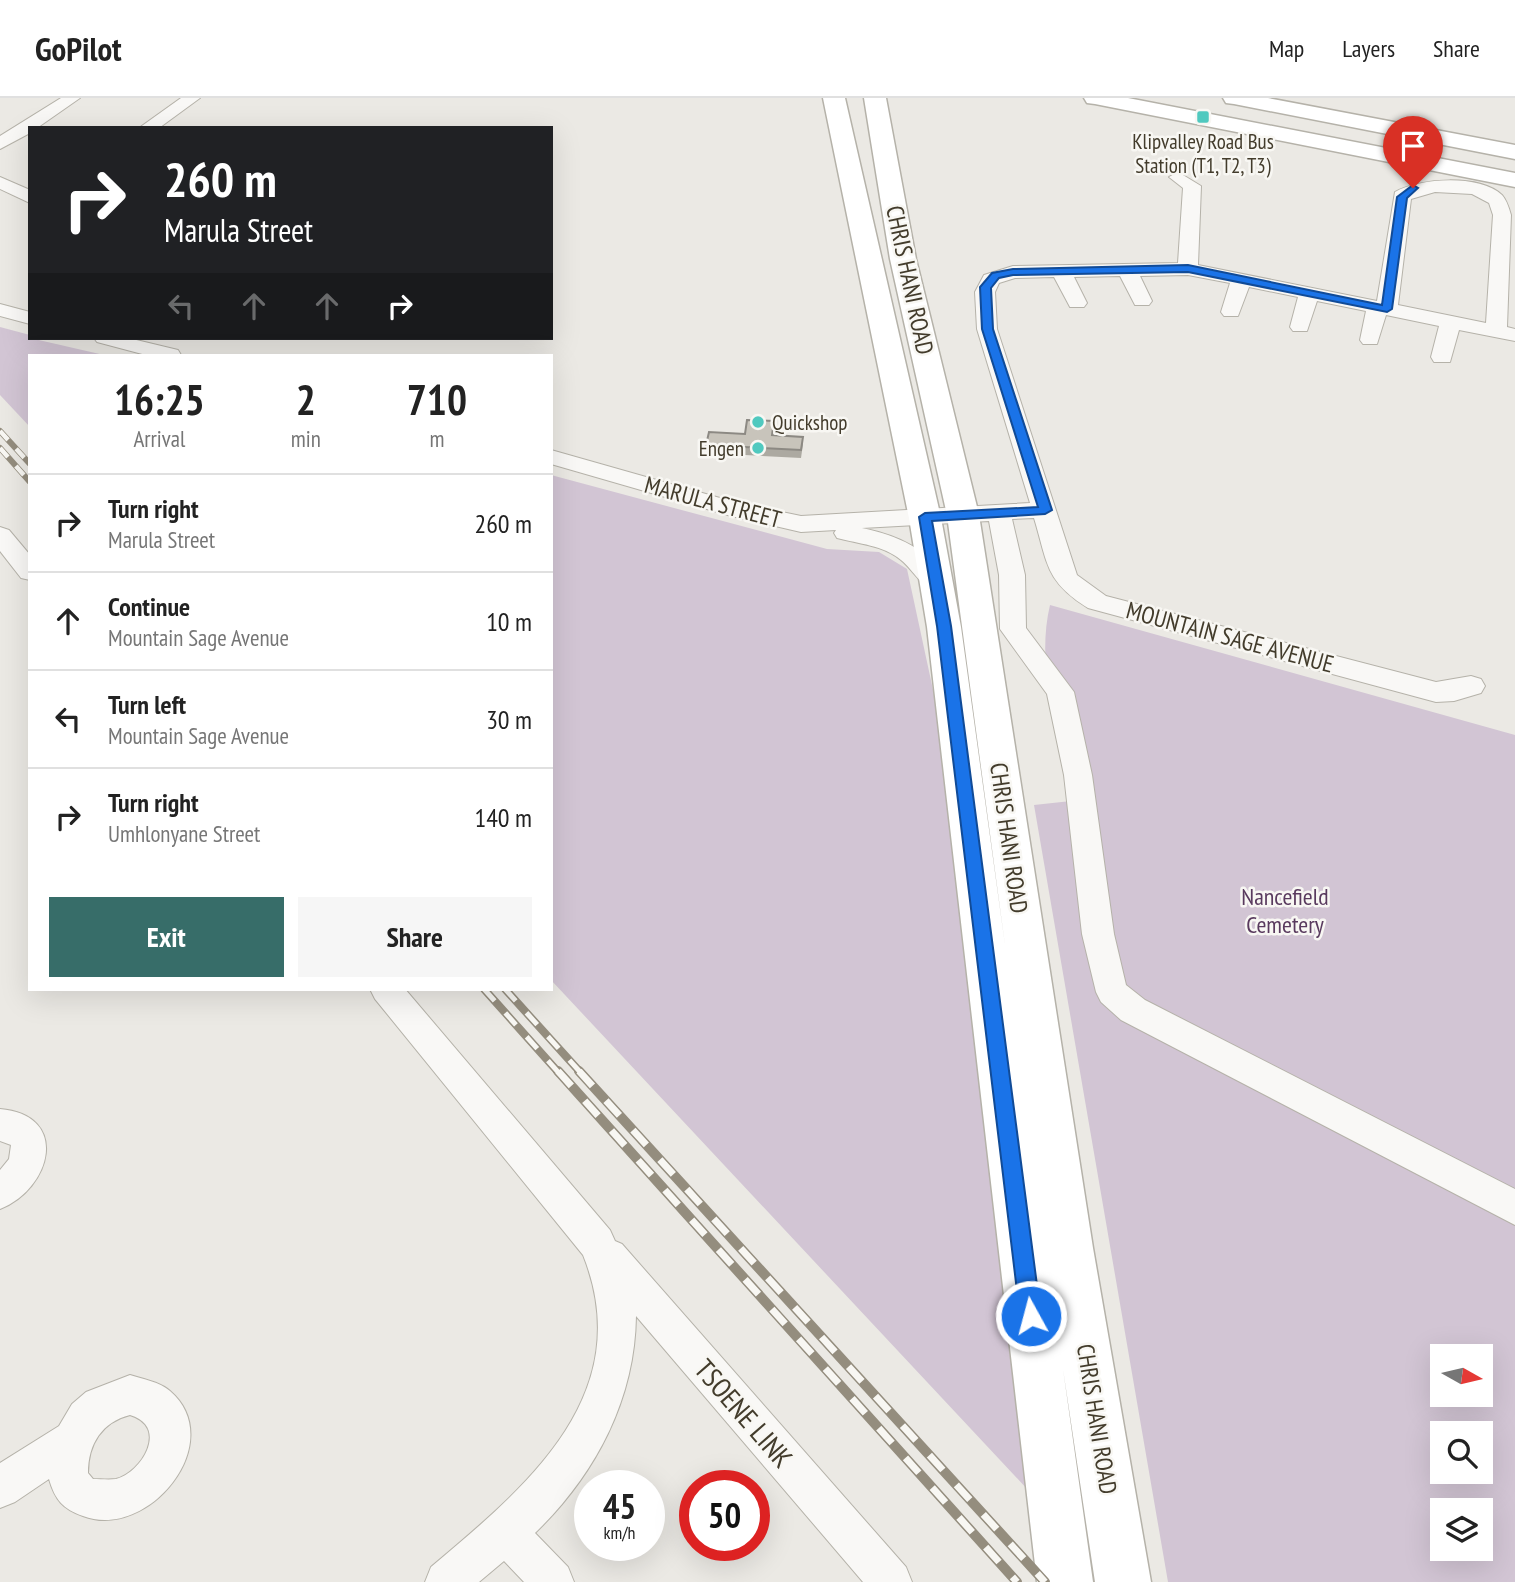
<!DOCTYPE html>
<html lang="en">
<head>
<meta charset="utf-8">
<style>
	:root { --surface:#fff; --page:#f6f6f6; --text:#222; --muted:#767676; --line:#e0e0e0; --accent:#376d69 }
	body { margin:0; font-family:"PT Sans Narrow",sans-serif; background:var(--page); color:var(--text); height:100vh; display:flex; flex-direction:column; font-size:26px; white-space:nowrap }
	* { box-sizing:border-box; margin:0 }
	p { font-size:23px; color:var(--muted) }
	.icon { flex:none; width:38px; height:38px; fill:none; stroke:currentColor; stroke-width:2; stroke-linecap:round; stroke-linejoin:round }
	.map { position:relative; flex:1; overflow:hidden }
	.sheet { position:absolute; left:28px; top:256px; width:525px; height:637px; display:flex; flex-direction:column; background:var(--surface); border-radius:0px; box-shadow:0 7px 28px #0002 }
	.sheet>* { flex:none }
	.hud { position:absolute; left:28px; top:28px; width:525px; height:214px; border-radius:0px; box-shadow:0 7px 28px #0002; background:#202124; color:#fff; overflow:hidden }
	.needle { width:46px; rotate:98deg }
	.controls { position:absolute; left:1430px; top:1246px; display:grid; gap:14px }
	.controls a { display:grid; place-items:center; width:63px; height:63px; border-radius:0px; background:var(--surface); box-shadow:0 7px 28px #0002; font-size:35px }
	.speed { position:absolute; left:574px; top:1372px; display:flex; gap:14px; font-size:35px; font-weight:700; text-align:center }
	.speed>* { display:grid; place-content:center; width:91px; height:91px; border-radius:50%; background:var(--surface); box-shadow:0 7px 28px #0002; line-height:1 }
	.speed small { font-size:18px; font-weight:400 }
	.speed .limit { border:10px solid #d22; background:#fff; color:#111 }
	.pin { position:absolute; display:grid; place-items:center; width:60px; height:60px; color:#fff; margin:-72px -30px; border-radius:50% 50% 50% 0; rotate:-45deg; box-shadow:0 0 7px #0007 }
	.pin .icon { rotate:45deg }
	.me { position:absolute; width:77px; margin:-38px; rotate:353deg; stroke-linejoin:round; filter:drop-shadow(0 0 5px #0008) }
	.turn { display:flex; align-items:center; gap:24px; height:147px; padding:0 21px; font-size:32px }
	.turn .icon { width:91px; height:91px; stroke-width:2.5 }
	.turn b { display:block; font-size:49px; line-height:60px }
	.lanes { display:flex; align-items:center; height:66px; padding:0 21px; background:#0003; justify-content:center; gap:35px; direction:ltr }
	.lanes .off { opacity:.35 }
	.eta { display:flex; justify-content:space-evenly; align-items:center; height:119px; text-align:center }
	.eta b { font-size:42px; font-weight:700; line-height:49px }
	.primary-button { display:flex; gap:14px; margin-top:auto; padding:14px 21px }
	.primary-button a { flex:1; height:80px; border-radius:0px; background:var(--accent); color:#fff; font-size:28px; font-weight:700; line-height:80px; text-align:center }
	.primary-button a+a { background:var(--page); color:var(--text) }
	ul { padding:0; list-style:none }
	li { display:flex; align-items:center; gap:21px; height:98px; padding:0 21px; border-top:2px solid var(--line) }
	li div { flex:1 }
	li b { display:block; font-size:26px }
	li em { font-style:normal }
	header { display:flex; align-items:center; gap:42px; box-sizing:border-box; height:98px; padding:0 35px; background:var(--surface); border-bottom:2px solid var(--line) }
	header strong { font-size:33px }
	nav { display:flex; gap:38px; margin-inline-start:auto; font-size:24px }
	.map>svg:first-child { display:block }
</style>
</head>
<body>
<header>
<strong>GoPilot</strong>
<nav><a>Map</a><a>Layers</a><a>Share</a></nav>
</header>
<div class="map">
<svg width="1515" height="1484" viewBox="0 0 1515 1484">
	<rect width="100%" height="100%" fill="#ebe9e4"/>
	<path fill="#d2c5d4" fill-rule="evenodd" d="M0 229 30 237V240L104 257H30V329L0 297Z
		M551 377 827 451 879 454 907 471 938 615 1029 1393 551 882Z
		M1050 507 1515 637V1484H1168L1034 707 1071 703C1059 641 1035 570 1050 507ZM1442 1258H1480V1297H1442ZM1442 1335H1480V1374H1442ZM1442 1412H1480V1451H1442Z"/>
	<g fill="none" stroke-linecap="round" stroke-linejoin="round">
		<g stroke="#b5b2a9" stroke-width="2">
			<path id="minor" d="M61 0H80L37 30H30V35L0 51V38Z
				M181 0H200L159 30H139Z
				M1178 74 1201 88 1198 167 1377 203 1395 94C1420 80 1479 76 1502 97 1507 103 1509 110 1511 117L1507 229 1515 231V243L1459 232 1450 264H1434L1431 259 1439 228 1386 217 1377 246H1363L1360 242 1366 213 1317 203 1307 233H1293L1290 229 1298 199 1249 189 1238 218H1224L1221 214 1230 185 1188 177 1140 178 1152 203 1149 207H1135L1120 178 1074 179 1087 205 1084 209H1070L1054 179 1015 180 999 185 995 194 997 231 1077 477 1106 498 1436 584 1471 578 1481 581 1485 588 1481 595 1454 603 1436 604 1088 510C1045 483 1048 466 1034 420L1012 421 1025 477 1026 530 1074 594 1092 677 1114 836 1126 887 1145 902 1515 1091V1127L1121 922 1101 904 1096 894 1082 836 1064 677 1047 596 1000 531 999 477 989 423 862 430C899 438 927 450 949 484L945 490C923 496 916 474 901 462 883 447 859 446 837 440L834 435 836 432 801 434 731 418 551 366V352L734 404 801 418 1030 405 977 231 975 194 984 177 1013 168 1178 165 1183 90 1169 79ZM1435 94 1472 96 1489 105 1493 117 1486 225 1398 207 1411 101Z
				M0 79 30 92V105L0 91Z
				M0 206 30 214V226L0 218Z
				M94 240H128L178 252 181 257H146L97 244Z
				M0 429 9 432 30 457V482L21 480 0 453Z
				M370 891H405L610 1132 615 1143 622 1146 906 1469 912 1484H863L636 1218C635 1302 595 1377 535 1435L568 1469 574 1484H524L504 1463 479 1484H425L431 1469C526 1389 639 1297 583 1157L375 901Z
				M0 1011C71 1017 51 1091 0 1111V1072L9 1061 11 1047 0 1043Z
				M130 1277C143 1281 160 1284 170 1293 229 1344 148 1443 83 1418 63 1411 55 1402 49 1381L15 1404 0 1410V1365L59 1328 72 1306 86 1294ZM130 1317C170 1329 141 1375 116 1381 109 1382 100 1381 93 1381L88 1375C88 1346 102 1324 130 1317Z"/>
		</g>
		<g stroke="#b5b2a9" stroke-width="3">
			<path id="secondary" d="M823 0H845L941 420 961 529 1005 847 947 417 890 161 864 0H886L916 161 979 417 1093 1150 1151 1484H1095L1063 1271 1093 1484H1037L927 529 909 420Z
				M1084 0H1128L1515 75V89L1095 6 1087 5Z
				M1223 0H1268L1515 47V61L1234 6 1226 5Z"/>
		</g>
		<use href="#minor" fill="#f9f8f6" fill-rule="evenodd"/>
		<use href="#secondary" fill="#fff" fill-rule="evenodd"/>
		<g stroke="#948d7e" stroke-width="6">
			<path id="rail-far2" d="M0 333 30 366
				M0 350 30 384"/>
		</g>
		<g stroke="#948d7e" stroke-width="8">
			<path id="rail-far1" d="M484 891 559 975
				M505 891 581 975"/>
		</g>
		<g stroke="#948d7e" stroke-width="10">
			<path id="rail" d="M558 973 1017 1484
				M579 973 1045 1484"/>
		</g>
		<use href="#rail-far2" stroke="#f8f7f3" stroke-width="4.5" stroke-dasharray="12" stroke-linecap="butt"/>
		<use href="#rail-far1" stroke="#f8f7f3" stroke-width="5" stroke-dasharray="16" stroke-linecap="butt"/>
		<use href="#rail" stroke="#f8f7f3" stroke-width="7" stroke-dasharray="20" stroke-linecap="butt"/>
	</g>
	<path fill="#aca9a1" d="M774 331 773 338 803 346 801 360 707 355 706 347 745 336Z"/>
	<path fill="#c8c4bb" stroke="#8c8983" stroke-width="2" d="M747 322 774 323 772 337 803 339 801 352 706 347 709 334 745 336Z"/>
	<path fill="#1a73e8" stroke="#114b97" stroke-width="2" d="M1413 87 1418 90 1407 100 1392 211 1387 214 1188 174 1013 177 999 180 991 190 993 231 1052 412 1045 416 932 423 951 528 1041 1218 1038 1225 1031 1228 1023 1225 1020 1218 937 528 919 419 925 415 1038 409 982 231 980 189 992 175 1013 171 1188 167 1382 207 1397 99Z"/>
	<g fill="#50c9bf" stroke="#f8f7f3" stroke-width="2.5">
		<rect x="1196" y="12" width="14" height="14" rx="3.5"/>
		<circle cx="758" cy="324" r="7"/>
		<circle cx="758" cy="350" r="7"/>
	</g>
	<g text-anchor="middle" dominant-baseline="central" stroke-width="5" stroke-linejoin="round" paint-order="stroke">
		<g font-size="21" fill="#433c2c" stroke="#f8f7f3">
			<text x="1203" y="43">Klipvalley Road Bus<tspan x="1203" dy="24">Station (T1, T2, T3)</tspan></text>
			<text x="772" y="324" text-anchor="start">Quickshop</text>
			<text x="744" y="350" text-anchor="end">Engen</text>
		</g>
		<g font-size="24" fill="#433c2c" stroke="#f8f7f3">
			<text transform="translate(910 182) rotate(78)">CHRIS HANI ROAD</text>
			<text transform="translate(713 404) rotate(15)">MARULA STREET</text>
			<text transform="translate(1230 539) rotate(15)">MOUNTAIN SAGE AVENUE</text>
			<text transform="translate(1009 740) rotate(82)">CHRIS HANI ROAD</text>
			<text transform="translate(1097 1321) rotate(81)">CHRIS HANI ROAD</text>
		</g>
		<g font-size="24" fill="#593a5e" stroke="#f8f7f3">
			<text x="1285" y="798">Nancefield<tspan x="1285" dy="28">Cemetery</tspan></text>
		</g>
		<g font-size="28" fill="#433c2c" stroke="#f8f7f3">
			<text transform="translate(744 1315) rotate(49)">TSOENE LINK</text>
		</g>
	</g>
</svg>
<div class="controls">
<a><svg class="needle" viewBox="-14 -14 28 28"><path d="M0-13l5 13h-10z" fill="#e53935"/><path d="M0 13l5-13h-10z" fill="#767676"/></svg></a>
<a><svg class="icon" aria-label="search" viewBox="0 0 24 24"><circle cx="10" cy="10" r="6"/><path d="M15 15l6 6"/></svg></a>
<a><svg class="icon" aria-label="layers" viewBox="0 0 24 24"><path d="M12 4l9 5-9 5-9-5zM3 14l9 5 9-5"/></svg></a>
</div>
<div class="speed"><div>45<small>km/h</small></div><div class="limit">50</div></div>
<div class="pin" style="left:1413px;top:90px;background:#d93025"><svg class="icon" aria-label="arrive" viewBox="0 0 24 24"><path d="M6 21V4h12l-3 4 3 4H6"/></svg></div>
<svg class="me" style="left:1031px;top:1218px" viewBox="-20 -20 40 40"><circle r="17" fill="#1a73e8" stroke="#fff" stroke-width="3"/><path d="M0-11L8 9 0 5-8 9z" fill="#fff"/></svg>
<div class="hud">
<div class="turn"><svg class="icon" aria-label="right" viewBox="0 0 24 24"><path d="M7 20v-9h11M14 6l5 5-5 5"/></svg><div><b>260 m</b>Marula Street</div></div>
<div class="lanes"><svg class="icon off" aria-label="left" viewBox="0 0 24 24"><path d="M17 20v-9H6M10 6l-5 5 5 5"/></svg><svg class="icon off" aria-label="ahead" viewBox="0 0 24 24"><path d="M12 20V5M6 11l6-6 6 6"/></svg><svg class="icon off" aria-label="ahead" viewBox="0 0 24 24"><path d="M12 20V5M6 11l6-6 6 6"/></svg><svg class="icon" aria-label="right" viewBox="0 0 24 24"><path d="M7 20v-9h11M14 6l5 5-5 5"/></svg></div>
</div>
<section class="sheet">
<div class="eta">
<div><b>16:25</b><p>Arrival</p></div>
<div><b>2</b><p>min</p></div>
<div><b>710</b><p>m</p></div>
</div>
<ul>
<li><svg class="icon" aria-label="right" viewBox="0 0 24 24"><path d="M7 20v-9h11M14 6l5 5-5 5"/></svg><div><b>Turn right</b><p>Marula Street</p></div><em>260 m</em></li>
<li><svg class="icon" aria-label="ahead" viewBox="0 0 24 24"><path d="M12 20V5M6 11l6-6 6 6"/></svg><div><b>Continue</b><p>Mountain Sage Avenue</p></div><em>10 m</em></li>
<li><svg class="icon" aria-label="left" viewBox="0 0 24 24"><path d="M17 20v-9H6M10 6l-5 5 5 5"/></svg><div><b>Turn left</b><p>Mountain Sage Avenue</p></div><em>30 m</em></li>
<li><svg class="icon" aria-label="right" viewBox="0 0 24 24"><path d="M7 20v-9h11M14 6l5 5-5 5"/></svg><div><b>Turn right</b><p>Umhlonyane Street</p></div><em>140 m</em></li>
</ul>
<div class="primary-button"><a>Exit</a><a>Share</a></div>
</section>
</div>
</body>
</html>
